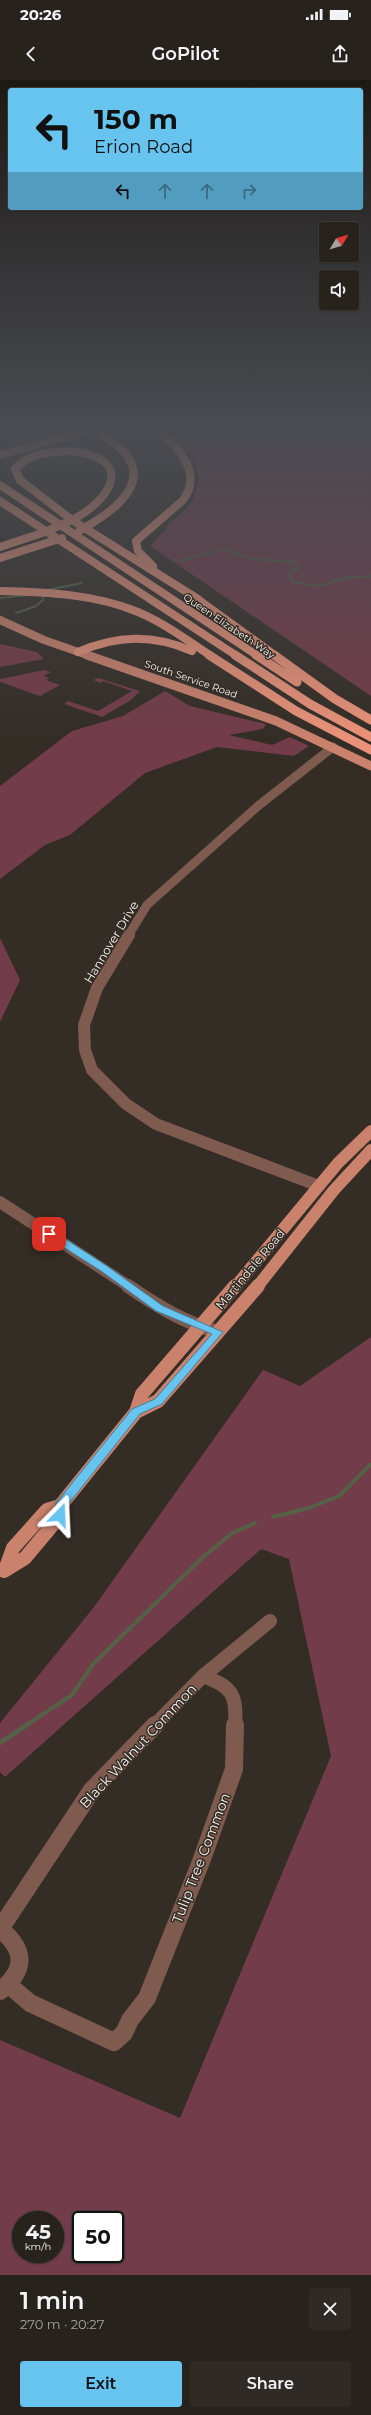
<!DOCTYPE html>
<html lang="en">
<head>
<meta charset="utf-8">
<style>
	:root { --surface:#27221c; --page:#2f2a25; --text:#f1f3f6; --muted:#a4a4a3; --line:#433f3b; --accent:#66c4ef }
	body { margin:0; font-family:Montserrat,sans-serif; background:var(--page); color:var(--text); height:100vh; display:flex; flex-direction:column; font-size:15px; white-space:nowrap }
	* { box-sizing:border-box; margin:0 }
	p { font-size:13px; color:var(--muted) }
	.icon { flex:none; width:22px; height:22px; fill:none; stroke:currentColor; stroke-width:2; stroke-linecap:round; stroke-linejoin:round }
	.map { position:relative; height:2195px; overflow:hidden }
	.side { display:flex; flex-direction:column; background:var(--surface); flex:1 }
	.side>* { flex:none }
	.hud { position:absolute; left:8px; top:8px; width:355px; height:122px; border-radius:4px; box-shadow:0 1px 3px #0004,0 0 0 1px var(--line); background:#66c4ef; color:#111; overflow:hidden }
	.needle { width:26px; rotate:52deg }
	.fabs { position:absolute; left:319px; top:142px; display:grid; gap:8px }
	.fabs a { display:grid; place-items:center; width:40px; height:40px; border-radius:4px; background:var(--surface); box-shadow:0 1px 3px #0004,0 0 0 1px var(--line); font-size:20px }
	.speed { position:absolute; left:12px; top:2131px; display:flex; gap:8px; font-size:20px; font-weight:700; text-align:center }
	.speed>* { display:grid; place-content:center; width:52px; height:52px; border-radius:50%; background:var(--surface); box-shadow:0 1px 3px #0004,0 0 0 1px var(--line); line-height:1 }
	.speed small { font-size:10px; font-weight:400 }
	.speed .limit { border:2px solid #111; border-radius:6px; background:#fff; color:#111 }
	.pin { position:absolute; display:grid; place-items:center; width:34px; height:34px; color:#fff; margin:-17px; border-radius:8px; box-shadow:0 2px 6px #0006 }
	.me { position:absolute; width:44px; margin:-22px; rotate:21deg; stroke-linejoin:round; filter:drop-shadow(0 0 3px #0008) }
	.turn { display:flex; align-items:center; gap:14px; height:84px; padding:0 20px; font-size:18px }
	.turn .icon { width:52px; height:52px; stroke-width:2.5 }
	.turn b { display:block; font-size:28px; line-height:34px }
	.lanes { display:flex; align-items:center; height:38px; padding:0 20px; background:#0003; justify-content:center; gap:20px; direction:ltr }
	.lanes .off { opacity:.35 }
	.round { display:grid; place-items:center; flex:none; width:42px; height:42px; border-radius:4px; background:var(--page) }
	.head { display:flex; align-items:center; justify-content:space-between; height:68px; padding:0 20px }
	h1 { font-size:24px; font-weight:600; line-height:30px }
	.action { display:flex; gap:8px; margin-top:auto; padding:8px 20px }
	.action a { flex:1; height:46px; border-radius:4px; background:var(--accent); color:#111; font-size:16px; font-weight:600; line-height:46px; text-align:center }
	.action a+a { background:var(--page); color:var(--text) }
	.status { display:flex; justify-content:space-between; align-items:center; height:28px; padding:0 20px; background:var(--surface); direction:ltr }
	.status svg { height:11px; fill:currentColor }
	header { display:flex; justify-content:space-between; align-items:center; height:52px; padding:0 20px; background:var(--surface); font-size:18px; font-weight:600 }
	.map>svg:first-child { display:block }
</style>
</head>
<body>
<div class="status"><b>20:26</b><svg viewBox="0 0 49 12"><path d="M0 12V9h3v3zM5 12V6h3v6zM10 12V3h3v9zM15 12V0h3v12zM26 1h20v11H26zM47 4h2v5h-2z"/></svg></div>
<header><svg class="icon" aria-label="back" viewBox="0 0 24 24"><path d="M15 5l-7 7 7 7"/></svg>GoPilot<svg class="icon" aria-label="share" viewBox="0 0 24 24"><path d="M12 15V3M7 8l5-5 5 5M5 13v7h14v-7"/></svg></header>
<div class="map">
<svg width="371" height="2195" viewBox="0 0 371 2195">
	<rect width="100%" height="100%" fill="#342d26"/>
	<path fill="#733c4a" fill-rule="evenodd" d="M168 351H309L371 365V616L150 466 167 448H164C172 441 183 433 189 425 209 397 194 367 168 351Z
		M0 564 37 572 44 579 0 587Z
		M44 590 51 592 44 596 49 598 46 600 60 605 40 616 0 602V599Z
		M98 598 140 611 131 620 102 637 64 624 68 621 98 631 132 611 103 601 100 603 93 600Z
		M165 611 190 626 266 644 263 649 229 655 272 665 290 657 309 666 294 676 217 667 145 693 70 755 45 765 0 799V706L72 651 123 636Z
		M0 858 20 900 0 942Z
		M371 1257V2195H0V1960L180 2038 331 1676 289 1479 261 1469 5 1697 0 1692V1643L94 1527 263 1290 300 1306ZM21 2140H55V2174H21ZM81 2140H115V2174H81Z"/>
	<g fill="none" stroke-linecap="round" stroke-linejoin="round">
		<path stroke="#546147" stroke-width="2" d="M180 481 223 469 254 479 293 482 299 488 288 493 293 502 319 506 344 498 371 496
			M47 510 82 503
			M0 518 26 515
			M16 533 36 526 43 520 42 512"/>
		<path stroke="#546147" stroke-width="4" d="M273 1437 309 1428 339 1416 370 1385
			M25 1646 72 1615 94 1583 202 1478 232 1453 255 1443"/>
		<path stroke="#546147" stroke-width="5" d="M0 1663 27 1645"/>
		<path stroke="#7e5a4f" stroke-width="9" d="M128 856 147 825 258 726 333 667"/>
		<path stroke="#7e5a4f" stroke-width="12" d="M129 855 97 908 84 945 85 970 92 990 126 1024 156 1044 319 1106
			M0 1122 130 1207"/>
		<path stroke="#7e5a4f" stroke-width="14" d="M128 1206C157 1226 185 1243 218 1252
			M203 1596C233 1607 237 1615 235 1646
			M154 1646 203 1596 270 1541"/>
		<path stroke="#7e5a4f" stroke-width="18" d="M9 1905 30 1923 114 1962 124 1953 130 1940 147 1918 202 1779 234 1689 235 1645
			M0 1911C26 1890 26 1870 0 1849L92 1710 155 1645"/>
		<path stroke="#cb826d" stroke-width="8" d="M0 375 86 351
			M0 540 44 560 90 576"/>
		<path stroke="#cb826d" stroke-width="9" d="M87 575 276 641 371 686"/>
		<path stroke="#cb826d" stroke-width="12" d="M235 1207 338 1083 371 1051
			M257 1207 334 1110 371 1070"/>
		<path stroke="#cb826d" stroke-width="14" d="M136 1332 158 1321 258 1206
			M5 1490 13 1468 47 1430 60 1426 136 1332 142 1314 235 1206
			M4 1491 25 1478 61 1435 60 1426"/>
		<path stroke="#ea9279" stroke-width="8" d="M68 371C134 376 116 417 72 440L20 400 15 389C29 373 48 372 68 371Z
			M0 405 258 576
			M0 421 237 576
			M72 440 198 519
			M79 451C102 438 150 410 128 377 121 366 109 359 98 351
			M0 467 45 452 72 440
			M0 478 62 458
			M153 486 138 471 136 461 182 421C204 395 179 366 157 351
			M0 511C46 512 95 514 138 532 164 543 187 560 211 576
			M192 515 276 576
			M78 572C117 555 153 554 192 571"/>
		<path stroke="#ea9279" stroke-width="9" d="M209 575 296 631 371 670
			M235 575 310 624 371 657
			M256 575 297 602
			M274 575 335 619 371 640"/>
	</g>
	<linearGradient id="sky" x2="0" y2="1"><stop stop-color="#1d1915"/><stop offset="0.53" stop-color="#4a4c52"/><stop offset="1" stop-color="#4a4c52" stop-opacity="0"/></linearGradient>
	<rect width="371" height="658" fill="url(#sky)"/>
	<path fill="#66c4ef" stroke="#427f9b" d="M46 1151H53L107 1186 163 1226 223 1252 162 1324 140 1334 66 1427V1435L60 1439 55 1435 56 1423 132 1329 155 1319 212 1254 156 1231 101 1191 46 1156Z"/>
	<g text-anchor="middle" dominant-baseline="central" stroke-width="3" stroke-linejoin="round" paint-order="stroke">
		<g font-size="10" fill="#f6f1ec" stroke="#342d26">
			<text transform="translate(229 546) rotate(34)">Queen Elizabeth Way</text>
			<text transform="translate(191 599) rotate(19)">South Service Road</text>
		</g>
		<g font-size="12" fill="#f6f1ec" stroke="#342d26">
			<text transform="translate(111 862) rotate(-59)">Hannover Drive</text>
			<text transform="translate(250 1189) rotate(-50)">Martindale Road</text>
		</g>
		<g font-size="14" fill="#f6f1ec" stroke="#342d26">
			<text transform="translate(138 1666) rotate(-47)">Black Walnut Common</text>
			<text transform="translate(201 1778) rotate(-69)">Tulip Tree Common</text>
		</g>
	</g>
</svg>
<div class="fabs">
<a><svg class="needle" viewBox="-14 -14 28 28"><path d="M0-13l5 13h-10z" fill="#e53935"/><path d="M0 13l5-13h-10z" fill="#a4a4a3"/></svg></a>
<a><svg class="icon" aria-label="sound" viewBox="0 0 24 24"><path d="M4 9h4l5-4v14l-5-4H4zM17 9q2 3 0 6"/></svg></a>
</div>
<div class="speed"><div>45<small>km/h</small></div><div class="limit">50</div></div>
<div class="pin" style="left:49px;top:1154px;background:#d93025"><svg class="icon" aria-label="arrive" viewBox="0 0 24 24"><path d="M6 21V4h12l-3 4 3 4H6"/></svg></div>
<svg class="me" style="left:60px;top:1435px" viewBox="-20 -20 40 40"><path d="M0-17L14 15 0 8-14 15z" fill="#66c4ef" stroke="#fff" stroke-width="4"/></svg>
<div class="hud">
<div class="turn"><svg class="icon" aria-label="left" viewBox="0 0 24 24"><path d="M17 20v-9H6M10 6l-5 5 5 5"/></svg><div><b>150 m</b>Erion Road</div></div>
<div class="lanes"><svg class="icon" aria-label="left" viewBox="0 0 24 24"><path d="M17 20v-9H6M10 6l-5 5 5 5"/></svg><svg class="icon off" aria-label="ahead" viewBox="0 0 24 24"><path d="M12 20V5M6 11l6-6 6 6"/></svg><svg class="icon off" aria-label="ahead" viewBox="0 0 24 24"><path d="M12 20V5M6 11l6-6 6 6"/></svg><svg class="icon off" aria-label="right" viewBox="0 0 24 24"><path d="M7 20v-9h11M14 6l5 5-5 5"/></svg></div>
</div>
</div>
<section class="side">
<div class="head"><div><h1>1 min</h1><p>270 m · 20:27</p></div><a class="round"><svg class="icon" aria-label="close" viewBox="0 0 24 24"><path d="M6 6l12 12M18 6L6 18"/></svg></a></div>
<div class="action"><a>Exit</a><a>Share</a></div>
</section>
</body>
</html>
